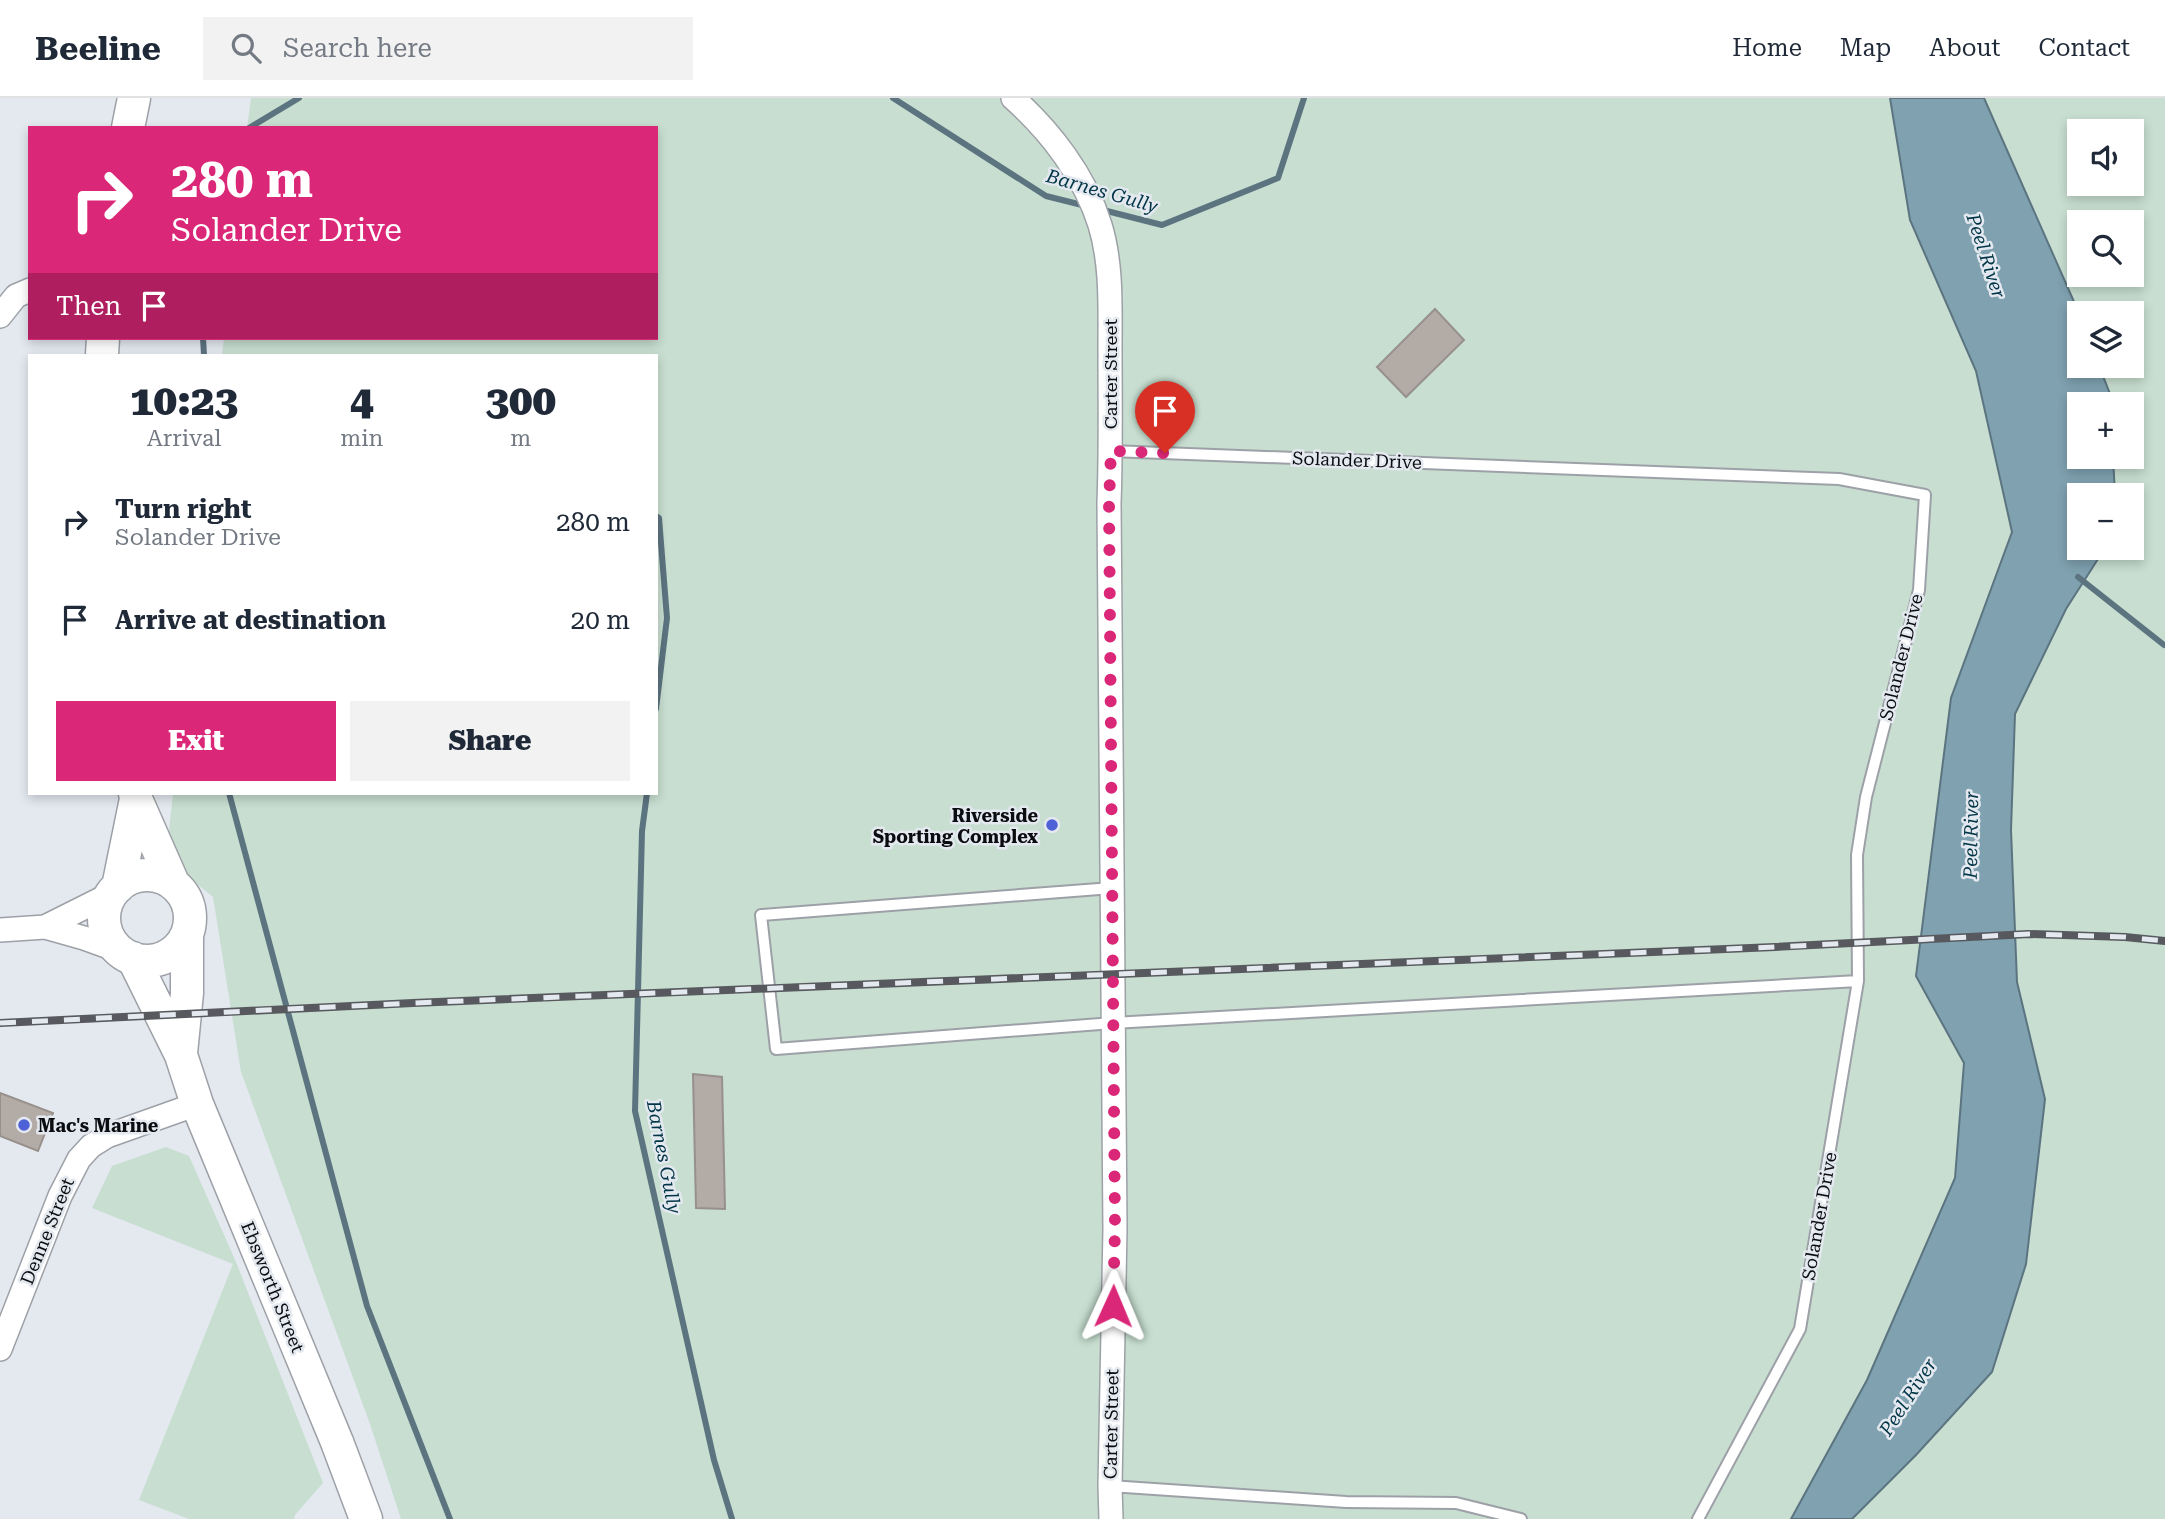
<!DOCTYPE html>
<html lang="en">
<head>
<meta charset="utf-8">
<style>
	:root { --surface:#fff; --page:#f2f2f3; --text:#1f2937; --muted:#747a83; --line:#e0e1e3; --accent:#db2777 }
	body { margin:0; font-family:"Roboto Serif",serif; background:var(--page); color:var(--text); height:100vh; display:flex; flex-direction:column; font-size:26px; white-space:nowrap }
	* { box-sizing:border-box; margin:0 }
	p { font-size:23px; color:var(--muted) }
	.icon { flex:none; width:38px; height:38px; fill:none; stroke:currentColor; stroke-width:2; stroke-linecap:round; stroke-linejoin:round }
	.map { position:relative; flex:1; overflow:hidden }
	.drawer { position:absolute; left:28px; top:256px; width:630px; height:441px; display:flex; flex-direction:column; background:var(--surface); border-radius:0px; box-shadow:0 4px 10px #0003 }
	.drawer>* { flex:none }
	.guide { position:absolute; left:28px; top:28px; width:630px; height:214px; border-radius:0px; box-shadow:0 4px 10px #0003; background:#db2777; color:#fff; overflow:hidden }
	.buttons { position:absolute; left:2067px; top:21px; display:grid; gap:14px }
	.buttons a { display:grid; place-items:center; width:77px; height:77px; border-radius:0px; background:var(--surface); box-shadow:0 4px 10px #0003; font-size:35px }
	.pin { position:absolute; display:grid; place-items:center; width:60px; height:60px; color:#fff; margin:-72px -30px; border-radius:50% 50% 50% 0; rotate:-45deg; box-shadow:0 0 7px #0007 }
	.pin .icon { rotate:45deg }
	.me { position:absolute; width:77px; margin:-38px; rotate:1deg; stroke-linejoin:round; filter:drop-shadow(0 0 5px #0008) }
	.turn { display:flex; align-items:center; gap:24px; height:147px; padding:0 28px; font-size:32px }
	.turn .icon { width:91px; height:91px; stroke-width:2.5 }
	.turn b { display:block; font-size:49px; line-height:60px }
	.then { display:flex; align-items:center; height:66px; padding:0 28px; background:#0003; gap:14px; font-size:26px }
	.eta { display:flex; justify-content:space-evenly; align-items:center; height:119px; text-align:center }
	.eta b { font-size:42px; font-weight:800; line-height:49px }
	.button { display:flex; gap:14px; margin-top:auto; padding:14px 28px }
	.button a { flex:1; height:80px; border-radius:0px; background:var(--accent); color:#fff; font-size:28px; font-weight:800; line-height:80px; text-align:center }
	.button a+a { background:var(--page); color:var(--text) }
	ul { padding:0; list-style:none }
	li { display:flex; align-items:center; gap:21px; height:98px; padding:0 28px }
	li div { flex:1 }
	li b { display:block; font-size:26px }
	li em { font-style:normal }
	header { display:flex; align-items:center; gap:42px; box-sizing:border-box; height:98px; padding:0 35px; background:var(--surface); border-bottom:2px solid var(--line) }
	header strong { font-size:33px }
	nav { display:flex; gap:38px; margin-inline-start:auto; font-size:24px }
	.search { width:490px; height:63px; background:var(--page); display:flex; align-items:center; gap:18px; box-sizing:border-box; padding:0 24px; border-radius:0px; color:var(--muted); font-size:26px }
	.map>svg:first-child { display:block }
</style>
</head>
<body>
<header>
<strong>Beeline</strong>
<div class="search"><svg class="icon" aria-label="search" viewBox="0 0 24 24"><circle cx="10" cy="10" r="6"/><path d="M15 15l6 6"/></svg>Search here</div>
<nav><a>Home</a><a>Map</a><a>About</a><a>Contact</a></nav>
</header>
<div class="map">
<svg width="2165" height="1421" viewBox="0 0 2165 1421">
	<rect width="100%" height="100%" fill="#e4e9f0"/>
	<path fill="#c7ded0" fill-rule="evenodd" d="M251 0H1890L1910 122 1976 273 2012 434 1951 600 1916 878 1964 965 1955 1080 1867 1282 1791 1421H401L370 1326 241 974 213 799 166 760 173 695H656V257H222L224 240H656V30H247Z
		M1984 0H2165V1421H1852L1916 1357 1992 1274 2026 1166 2045 1001 2017 884 2011 732 2015 616 2066 511 2105 450H2132V397H2115L2113 359H2132V306H2112L2099 268H2132V215H2079ZM2079 33H2132V86H2079ZM2079 124H2132V177H2079Z
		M166 1049 189 1058 236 1164 323 1385 295 1417 294 1421H189L139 1402 233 1166 92 1110 112 1068Z"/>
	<path fill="#7fa1b0" stroke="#5c7480" stroke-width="2" d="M1890 0H1984L2079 215V268H2099L2112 301V306H2079V359H2113L2115 397H2079V450H2105L2066 511 2015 616 2011 732 2017 884 2045 1001 2026 1166 1992 1274 1916 1357 1852 1421H1791L1867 1282 1955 1080 1964 965 1916 878 1951 600 2012 434 1976 273 1910 122Z"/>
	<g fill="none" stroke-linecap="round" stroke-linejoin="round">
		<path stroke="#5c7480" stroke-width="6" d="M893 0 1046 98 1086 108
			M249 30 299 0
			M1099 111 1162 127 1278 80 1304 0
			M203 240 204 257
			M656 418 659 420 667 520 656 611
			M2078 479 2164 547
			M229 695 367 1208 450 1421
			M647 695 642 733 635 1013 714 1362 732 1421"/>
	</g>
	<path fill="#b2aba6" stroke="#97908b" stroke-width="2" d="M1435 211 1464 242 1406 299 1377 269Z
		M693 976 722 979 725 1111 696 1110Z
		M0 995 53 1015 38 1053 0 1038Z"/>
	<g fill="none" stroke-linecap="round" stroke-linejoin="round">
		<g stroke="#9da1a7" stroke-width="14">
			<path id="lane" d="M1111 353 1839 381 1925 397 1919 492 1866 699 1857 757 1858 883 1800 1231 1698 1421
				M1112 790 761 817 776 951 1113 925 1858 883
				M1110 1388 1346 1404 1456 1405 1521 1421"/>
		</g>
		<g stroke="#9da1a7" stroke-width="26">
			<path id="street" d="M1013 0C1050 33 1085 78 1100 127 1112 166 1110 209 1110 250 1110 302 1111 353 1109 405L1115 1131 1110 1388 1111 1421
				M0 218 16 198 30 192
				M45 829 111 796
				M0 832 45 829 84 840 120 853
				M0 1251 60 1098 79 1061 91 1048 107 1038 197 1006"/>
		</g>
		<g stroke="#9da1a7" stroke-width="35">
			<path id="secondary" d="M128 30 134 0
				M102 257 103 240
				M135 695 136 701 173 785
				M104 820a43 43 0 1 1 86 0a43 43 0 1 1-86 0Z
				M118 789 136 701
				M133 860 181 957 197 1006 337 1344 366 1421
				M181 955 187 895V837"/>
		</g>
		<use href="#lane" stroke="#fff" stroke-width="10"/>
		<use href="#street" stroke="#fff" stroke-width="23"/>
		<use href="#secondary" stroke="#fff" stroke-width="32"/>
		<g stroke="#57595e" stroke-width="8">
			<path id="rail" d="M0 925 413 905 1775 849 2029 836 2125 839 2165 843"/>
		</g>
		<use href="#rail" stroke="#e4e9f0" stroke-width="5" stroke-dasharray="16" stroke-linecap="butt"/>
	</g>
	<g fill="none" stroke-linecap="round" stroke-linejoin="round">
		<path stroke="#db2777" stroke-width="12" stroke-dasharray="0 21.6" d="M1113 1208 1115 1131 1109 405 1111 353 1165 355"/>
	</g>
	<g fill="#4f61d7" stroke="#e4e9f0" stroke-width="2.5">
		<circle cx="1052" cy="727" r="7"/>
		<circle cx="24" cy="1027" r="7"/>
	</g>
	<g text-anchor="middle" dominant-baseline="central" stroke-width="5" stroke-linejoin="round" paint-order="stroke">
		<g font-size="18" fill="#0b0c0f" stroke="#e4e9f0">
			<text transform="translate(1110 276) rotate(-90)">Carter Street</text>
			<text transform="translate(1357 362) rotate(2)">Solander Drive</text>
			<text transform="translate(1901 559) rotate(-76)">Solander Drive</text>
			<text transform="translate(1819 1118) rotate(-80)">Solander Drive</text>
			<text transform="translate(47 1133) rotate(-68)">Denne Street</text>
			<text transform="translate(273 1189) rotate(68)">Ebsworth Street</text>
			<text transform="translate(1111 1326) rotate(-89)">Carter Street</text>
		</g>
		<g font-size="18" font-weight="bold" fill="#0b0c0f" stroke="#e4e9f0" text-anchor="end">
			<text x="1038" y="717">Riverside<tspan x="1038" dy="21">Sporting Complex</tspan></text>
			<text x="38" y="1027" text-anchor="start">Mac's Marine</text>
		</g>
		<g font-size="19" font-style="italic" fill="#003446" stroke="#e4e9f0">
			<text transform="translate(1102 93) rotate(16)">Barnes Gully</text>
			<text transform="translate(1986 158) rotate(72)">Peel River</text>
			<text transform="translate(1971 737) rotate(-89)">Peel River</text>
			<text transform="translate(664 1059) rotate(79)">Barnes Gully</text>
			<text transform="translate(1908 1299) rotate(-57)">Peel River</text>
		</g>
	</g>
</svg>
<div class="buttons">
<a><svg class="icon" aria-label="sound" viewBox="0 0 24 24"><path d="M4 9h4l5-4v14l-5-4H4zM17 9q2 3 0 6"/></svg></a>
<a><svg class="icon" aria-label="search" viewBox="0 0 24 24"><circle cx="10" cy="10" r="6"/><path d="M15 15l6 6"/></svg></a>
<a><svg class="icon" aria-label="layers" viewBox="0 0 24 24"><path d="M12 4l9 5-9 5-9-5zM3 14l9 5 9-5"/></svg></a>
<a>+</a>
<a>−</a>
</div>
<div class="pin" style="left:1165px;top:355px;background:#d93025"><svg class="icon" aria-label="arrive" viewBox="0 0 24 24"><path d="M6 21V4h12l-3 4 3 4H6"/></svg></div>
<svg class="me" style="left:1113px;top:1208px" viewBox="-20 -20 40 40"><path d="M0-17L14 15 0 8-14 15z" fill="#db2777" stroke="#fff" stroke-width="4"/></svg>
<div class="guide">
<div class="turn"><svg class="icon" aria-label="right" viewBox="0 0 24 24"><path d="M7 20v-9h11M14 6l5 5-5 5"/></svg><div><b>280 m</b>Solander Drive</div></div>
<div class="then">Then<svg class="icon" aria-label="arrive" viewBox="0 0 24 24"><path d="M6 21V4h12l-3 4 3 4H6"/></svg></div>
</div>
<section class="drawer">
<div class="eta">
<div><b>10:23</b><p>Arrival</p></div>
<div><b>4</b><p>min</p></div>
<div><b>300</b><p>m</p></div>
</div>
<ul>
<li><svg class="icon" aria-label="right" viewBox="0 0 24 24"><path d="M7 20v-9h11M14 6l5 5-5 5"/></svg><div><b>Turn right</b><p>Solander Drive</p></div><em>280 m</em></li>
<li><svg class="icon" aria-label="arrive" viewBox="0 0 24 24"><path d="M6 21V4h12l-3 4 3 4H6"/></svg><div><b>Arrive at destination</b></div><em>20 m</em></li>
</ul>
<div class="button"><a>Exit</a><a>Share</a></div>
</section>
</div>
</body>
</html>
